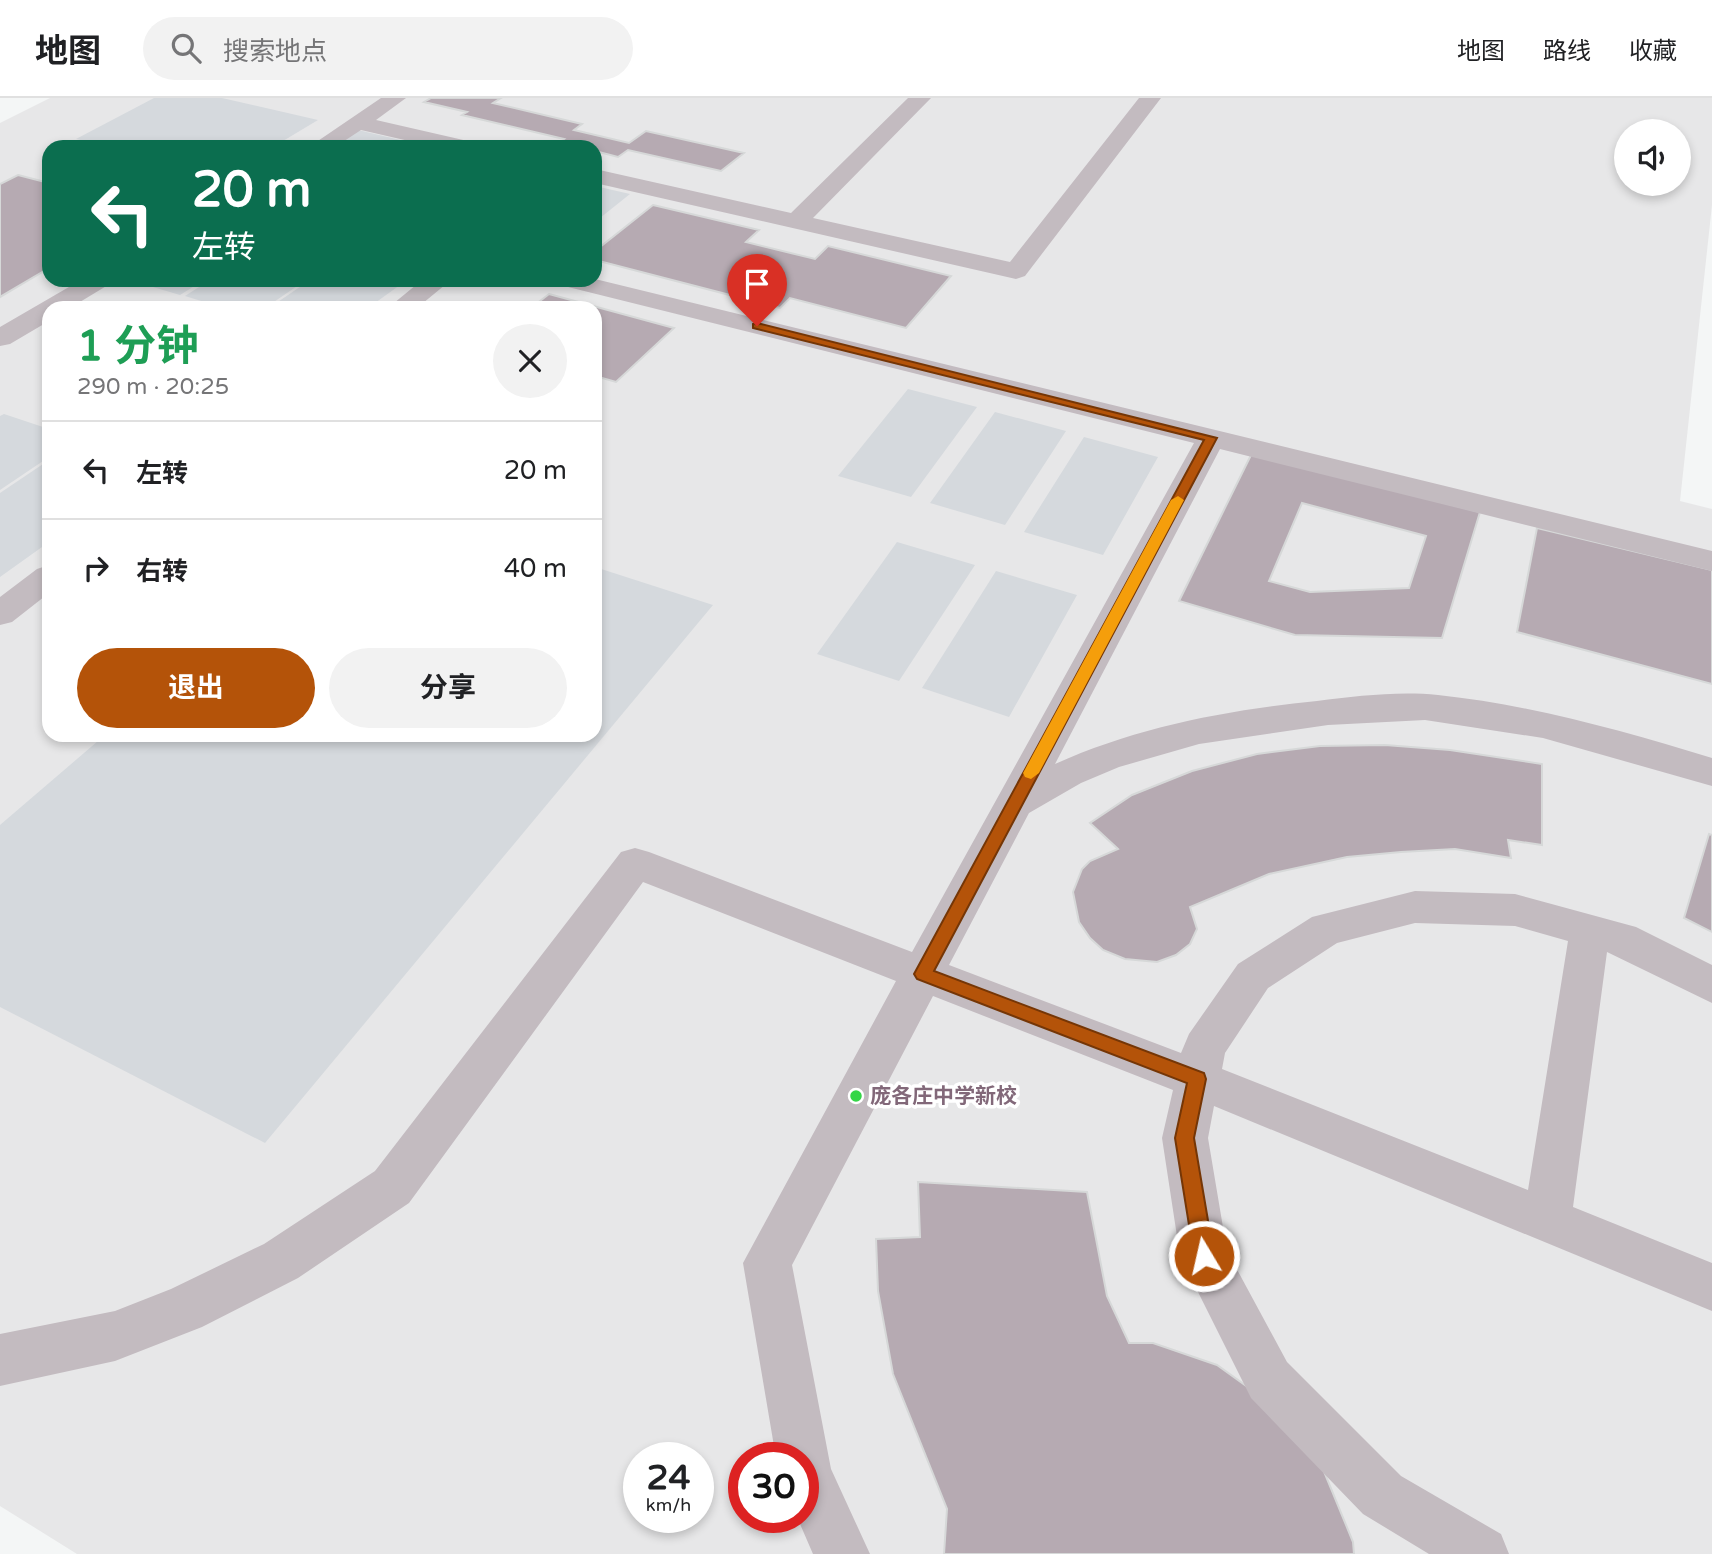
<!DOCTYPE html>
<html lang="zh">
<head>
<meta charset="utf-8">
<style>
	:root { --surface:#fff; --page:#f2f2f2; --text:#202124; --muted:#757577; --line:#e0e0e0; --accent:#b45309 }
	body { margin:0; font-family:"Varela Round","Noto Sans SC",sans-serif; background:var(--page); color:var(--text); height:100vh; display:flex; flex-direction:column; font-size:26px; white-space:nowrap }
	* { box-sizing:border-box; margin:0 }
	p { font-size:23px; color:var(--muted) }
	.icon { flex:none; width:38px; height:38px; fill:none; stroke:currentColor; stroke-width:2; stroke-linecap:round; stroke-linejoin:round }
	.map { position:relative; flex:1; overflow:hidden }
	.details { position:absolute; left:42px; top:203px; width:560px; height:441px; display:flex; flex-direction:column; background:var(--surface); border-radius:21px; box-shadow:0 4px 10px #0003 }
	.details>* { flex:none }
	.guide { position:absolute; left:42px; top:42px; width:560px; height:147px; border-radius:21px; box-shadow:0 4px 10px #0003; background:#0b6e4f; color:#fff; overflow:hidden }
	.buttons { position:absolute; left:1614px; top:21px; display:grid; gap:14px }
	.buttons a { display:grid; place-items:center; width:77px; height:77px; border-radius:50%; background:var(--surface); box-shadow:0 4px 10px #0003; font-size:35px }
	.speed { position:absolute; left:623px; top:1344px; display:flex; gap:14px; font-size:35px; font-weight:700; text-align:center }
	.speed>* { display:grid; place-content:center; width:91px; height:91px; border-radius:50%; background:var(--surface); box-shadow:0 4px 10px #0003; line-height:1 }
	.speed small { font-size:18px; font-weight:400 }
	.speed .limit { border:10px solid #d22; background:#fff; color:#111 }
	.pin { position:absolute; display:grid; place-items:center; width:60px; height:60px; color:#fff; margin:-72px -30px; border-radius:50% 50% 50% 0; rotate:-45deg; box-shadow:0 0 7px #0007 }
	.pin .icon { rotate:45deg }
	.me { position:absolute; width:77px; margin:-38px; rotate:351deg; stroke-linejoin:round; filter:drop-shadow(0 0 5px #0008) }
	.turn { display:flex; align-items:center; gap:24px; height:147px; padding:0 35px; font-size:32px }
	.turn .icon { width:91px; height:91px; stroke-width:2.5 }
	.turn b { display:block; font-size:49px; line-height:60px }
	.round { display:grid; place-items:center; flex:none; width:74px; height:74px; border-radius:37px; background:var(--page) }
	.summary { display:flex; align-items:center; justify-content:space-between; height:119px; padding:0 35px }
	h1 { font-size:42px; font-weight:700; line-height:52px; color:#1e9e55 }
	.button { display:flex; gap:14px; margin-top:auto; padding:14px 35px }
	.button a { flex:1; height:80px; border-radius:42px; background:var(--accent); color:#fff; font-size:28px; font-weight:700; line-height:80px; text-align:center }
	.button a+a { background:var(--page); color:var(--text) }
	ul { padding:0; list-style:none }
	li { display:flex; align-items:center; gap:21px; height:98px; padding:0 35px; border-top:2px solid var(--line) }
	li div { flex:1 }
	li b { display:block; font-size:26px }
	li em { font-style:normal }
	header { display:flex; align-items:center; gap:42px; box-sizing:border-box; height:98px; padding:0 35px; background:var(--surface); border-bottom:2px solid var(--line) }
	header strong { font-size:33px }
	nav { display:flex; gap:38px; margin-inline-start:auto; font-size:24px }
	.search { width:490px; height:63px; background:var(--page); display:flex; align-items:center; gap:18px; box-sizing:border-box; padding:0 24px; border-radius:38px; color:var(--muted); font-size:26px }
	.map>svg:first-child { display:block }
</style>
</head>
<body>
<header>
<strong>地图</strong>
<div class="search"><svg class="icon" aria-label="search" viewBox="0 0 24 24"><circle cx="10" cy="10" r="6"/><path d="M15 15l6 6"/></svg>搜索地点</div>
<nav><a>地图</a><a>路线</a><a>收藏</a></nav>
</header>
<div class="map">
<svg width="1712" height="1456" viewBox="0 0 1712 1456">
	<rect width="100%" height="100%" fill="#f4f6f6"/>
	<path fill="#e7e7e8" fill-rule="evenodd" d="M50 0H1712V107L1680 403 1712 411V1456H77L0 1408V25ZM1626 33H1678V86H1626ZM49 49H595V182H49ZM49 210H595V637H49ZM639 1360H698V1419H639ZM744 1360H803V1419H744Z"/>
	<path fill="#d5d9dd" d="M154 0H222L318 22 273 49H109L76 41Z
		M358 32 409 44 400 49H330Z
		M595 88 630 96 595 124Z
		M129 182H204L180 197Z
		M210 182H306L265 210H224L185 198Z
		M310 182H407L368 210H269Z
		M908 291 977 309 911 399 838 378Z
		M995 314 1066 333 1005 427 930 405Z
		M4 316 49 331V359L0 392V318Z
		M1084 339 1158 359 1103 457 1024 434Z
		M49 362V444L0 479V395Z
		M897 444 975 467 899 583 817 556Z
		M595 469 713 507 265 1045 0 909V727L105 637H595Z
		M996 473 1077 497 1009 619 922 590Z"/>
	<path fill="#b6aab2" stroke="#d6d8d8" stroke-width="2" fill-rule="evenodd" d="M431 0H501L493 5 582 26 574 32 629 45 646 33 744 55 721 73 628 52 618 59 595 53V49H576L558 45 564 41 462 17 467 14 424 4Z
		M18 77 49 85V170L0 199V86Z
		M653 107 759 132 746 144 815 161 828 148 951 178 906 230 790 200 780 210 595 162V153Z
		M549 196 674 230 616 284 595 278V210H531Z
		M1252 355 1480 414 1442 540 1295 537 1179 503ZM1302 405 1426 438 1409 490 1310 494 1269 483Z
		M1537 430 1712 472V586L1517 534Z
		M1385 647 1450 652 1542 666V747L1508 742 1511 760 1455 751 1401 754 1347 759 1269 776 1190 809 1197 831 1190 846 1176 857 1157 864 1125 861 1103 852 1090 840 1079 824 1073 794 1082 771 1090 763 1118 751 1090 725 1132 697 1192 673 1257 656 1320 648Z
		M1709 736 1712 737V834L1684 820Z
		M918 1084 1087 1094 1107 1198 1129 1245H1153L1217 1267 1277 1310 1323 1371 1353 1444 1354 1456H944L947 1411 893 1276 878 1193 876 1141 920 1139Z"/>
	<g fill="none" stroke-linecap="round" stroke-linejoin="round">
		<path fill="#c3bbc0" fill-rule="evenodd" d="M381 0H406L376 22 472 44 475 49H435L361 32 335 49H309Z
			M908 0H931L813 120 1010 164 1139 0H1161L1025 178 1016 181 595 85V71L791 115Z
			M595 181 1712 453V473L1220 351 1055 666C1137 629 1227 612 1317 603 1357 598 1398 593 1438 597 1532 607 1623 633 1712 660V688L1543 640 1425 622 1328 627 1199 646 1119 669 1081 685 1029 715 949 867 1181 955 1189 936 1238 866 1312 819 1415 793 1515 796 1636 829 1712 867V905L1607 854 1573 1109 1712 1165V1213L1214 1008 1208 1040 1227 1153 1287 1264 1401 1378 1501 1436 1509 1456H1429L1363 1416 1251 1300 1180 1158 1162 1040 1173 992 933 898 792 1167 831 1371 870 1456H813L797 1419H803V1360H776L743 1165 896 883 643 784 409 1105 298 1180 202 1229 115 1263 0 1288V1236L115 1213 171 1191 264 1146 375 1073 621 754 635 750 649 754 912 854 1194 345 560 187 556 182ZM1415 825 1515 828 1568 843 1528 1092 1222 971 1225 955 1268 890 1337 845Z
			M81 182H112L108 187 70 210H49V223L10 246 0 248V229Z
			M422 182H451L417 210H388Z
			M49 467V495L12 524 0 527V499L37 471Z"/>
	</g>
	<path fill="#b45309" stroke="#753606" stroke-width="2" d="M757 225 1217 340 934 873 1204 975 1206 981 1194 1040 1214 1158 1211 1165 1204 1168 1197 1165 1194 1158 1175 1040 1187 985 917 881 914 876 1204 342 753 230V226Z"/>
	<path fill="#f59e0b" d="M1178 398 1184 402 1039 675 1031 681 1025 679 1023 675 1171 402Z"/>
	<circle fill="#34d647" stroke="#fff" stroke-width="2.5" cx="856" cy="998" r="7"/>
	<g text-anchor="middle" dominant-baseline="central" stroke-width="7" stroke-linejoin="round" paint-order="stroke">
		<g font-size="21" font-weight="bold" fill="#826879" stroke="#fff" text-anchor="start">
			<text x="870" y="998">庞各庄中学新校</text>
		</g>
	</g>
</svg>
<div class="buttons">
<a><svg class="icon" aria-label="sound" viewBox="0 0 24 24"><path d="M4 9h4l5-4v14l-5-4H4zM17 9q2 3 0 6"/></svg></a>
</div>
<div class="speed"><div>24<small>km/h</small></div><div class="limit">30</div></div>
<div class="pin" style="left:757px;top:228px;background:#d93025"><svg class="icon" aria-label="arrive" viewBox="0 0 24 24"><path d="M6 21V4h12l-3 4 3 4H6"/></svg></div>
<svg class="me" style="left:1204px;top:1158px" viewBox="-20 -20 40 40"><circle r="17" fill="#b45309" stroke="#fff" stroke-width="3"/><path d="M0-11L8 9 0 5-8 9z" fill="#fff"/></svg>
<div class="guide">
<div class="turn"><svg class="icon" aria-label="left" viewBox="0 0 24 24"><path d="M17 20v-9H6M10 6l-5 5 5 5"/></svg><div><b>20 m</b>左转</div></div>
</div>
<section class="details">
<div class="summary"><div><h1>1 分钟</h1><p>290 m · 20:25</p></div><a class="round"><svg class="icon" aria-label="close" viewBox="0 0 24 24"><path d="M6 6l12 12M18 6L6 18"/></svg></a></div>
<ul>
<li><svg class="icon" aria-label="left" viewBox="0 0 24 24"><path d="M17 20v-9H6M10 6l-5 5 5 5"/></svg><div><b>左转</b></div><em>20 m</em></li>
<li><svg class="icon" aria-label="right" viewBox="0 0 24 24"><path d="M7 20v-9h11M14 6l5 5-5 5"/></svg><div><b>右转</b></div><em>40 m</em></li>
</ul>
<div class="button"><a>退出</a><a>分享</a></div>
</section>
</div>
</body>
</html>
